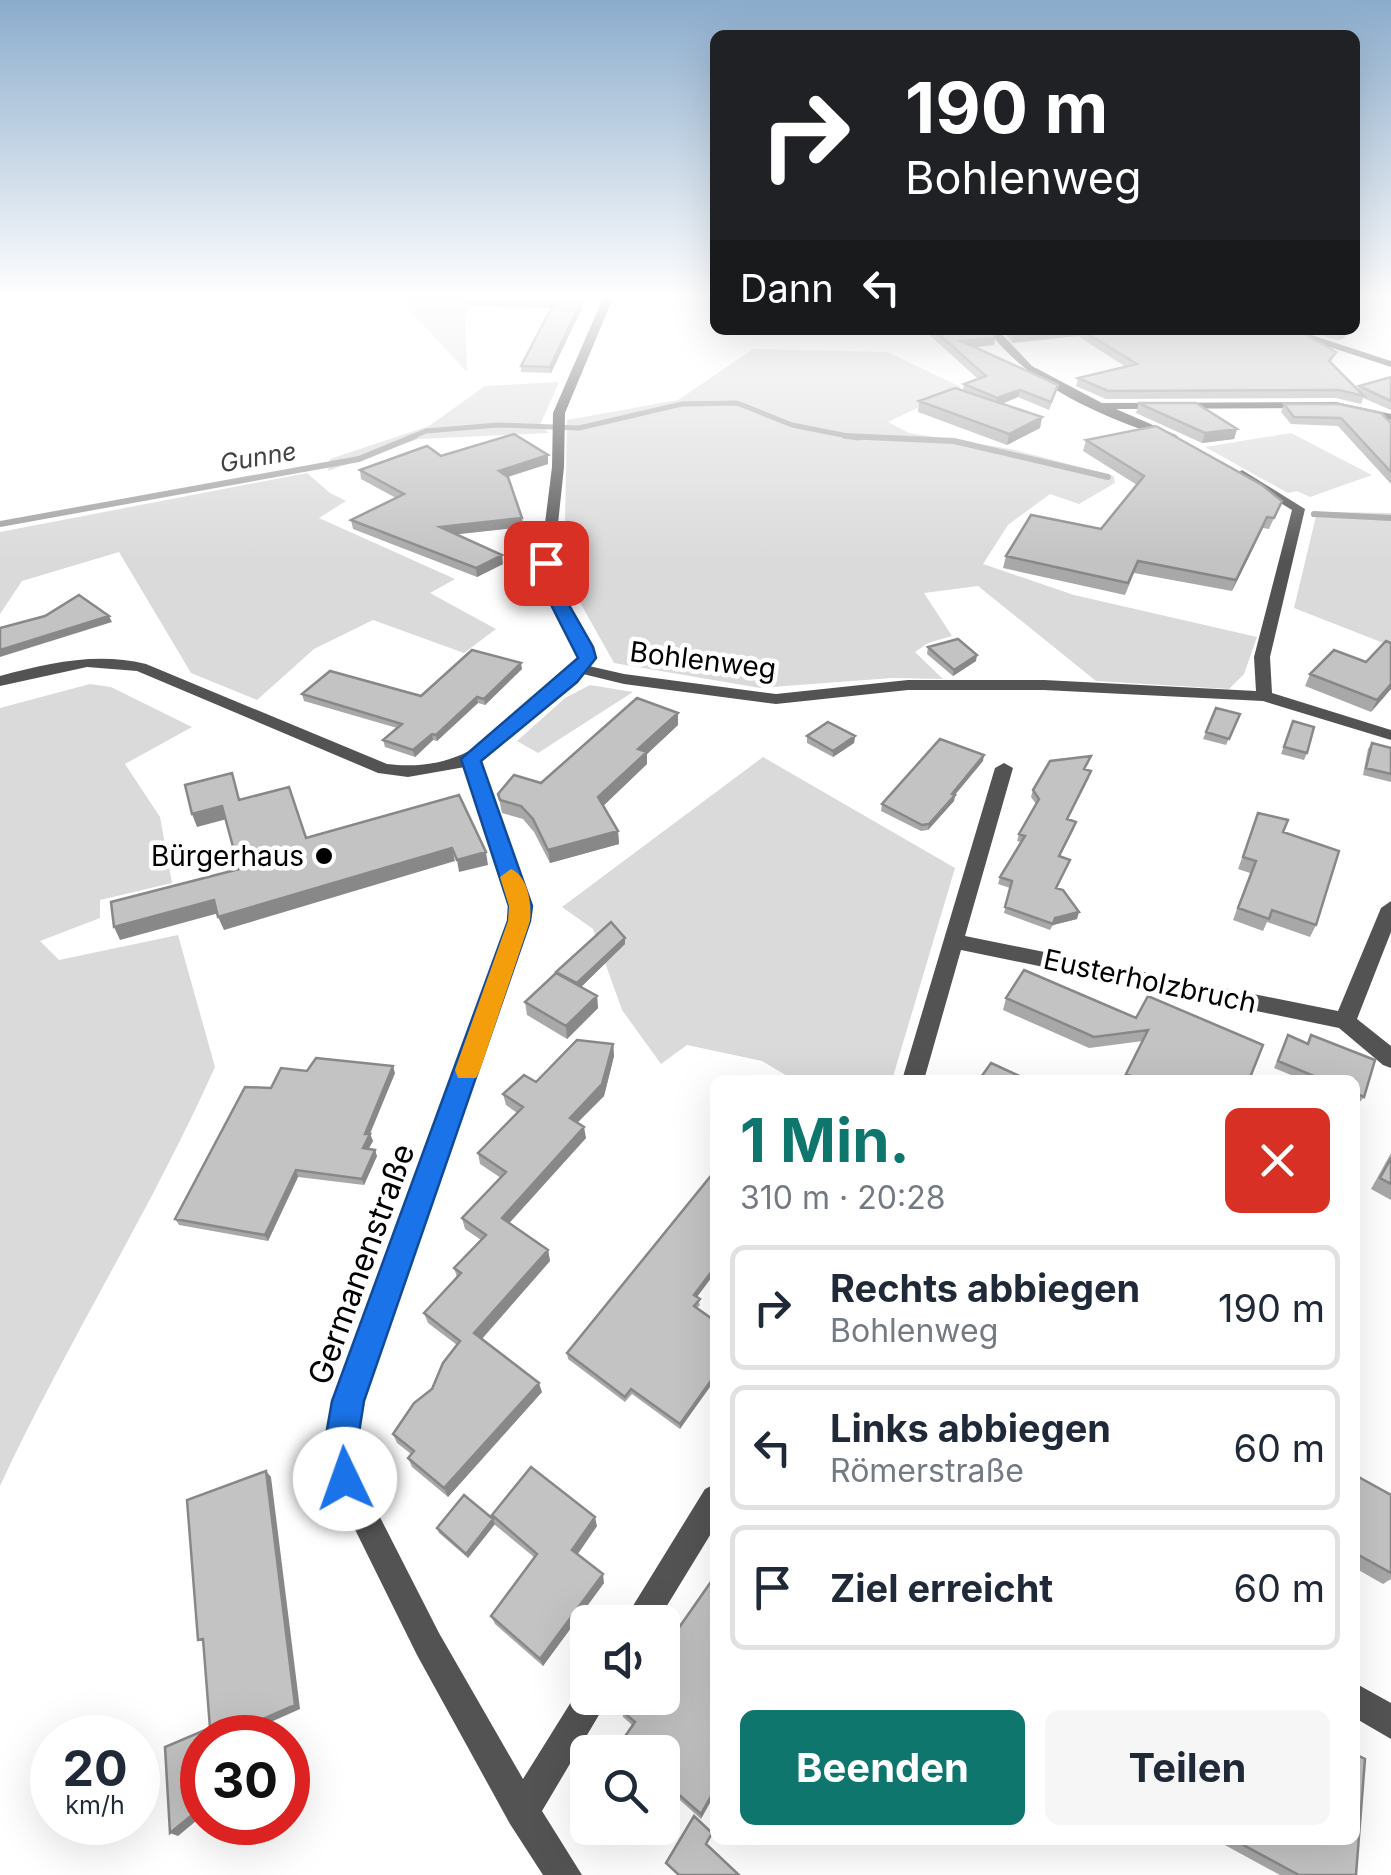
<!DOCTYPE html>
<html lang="de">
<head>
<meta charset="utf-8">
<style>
	:root { --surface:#fff; --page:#f6f6f7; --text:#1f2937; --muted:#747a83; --line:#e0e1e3; --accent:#0f766e }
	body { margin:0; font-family:Inter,sans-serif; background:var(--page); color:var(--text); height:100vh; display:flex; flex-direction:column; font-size:38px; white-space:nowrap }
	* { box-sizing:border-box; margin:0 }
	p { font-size:32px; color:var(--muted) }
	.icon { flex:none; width:55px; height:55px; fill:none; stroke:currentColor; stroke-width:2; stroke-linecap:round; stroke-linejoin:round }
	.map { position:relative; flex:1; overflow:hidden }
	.panel { position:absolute; left:710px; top:1075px; width:650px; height:770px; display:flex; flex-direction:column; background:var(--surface); border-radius:15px; box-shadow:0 10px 40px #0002 }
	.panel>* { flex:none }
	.banner { position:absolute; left:710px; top:30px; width:650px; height:305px; border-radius:15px; box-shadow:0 10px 40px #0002; background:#202124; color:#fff; overflow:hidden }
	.tools { position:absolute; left:570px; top:1605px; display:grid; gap:20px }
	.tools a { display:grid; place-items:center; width:110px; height:110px; border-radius:15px; background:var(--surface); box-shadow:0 10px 40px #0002; font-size:50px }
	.speed { position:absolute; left:30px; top:1715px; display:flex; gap:20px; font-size:50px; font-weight:700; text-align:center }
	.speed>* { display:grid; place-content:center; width:130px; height:130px; border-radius:50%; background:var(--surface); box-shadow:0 10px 40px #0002; line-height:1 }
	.speed small { font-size:25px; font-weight:400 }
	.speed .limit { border:15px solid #d22; background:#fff; color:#111 }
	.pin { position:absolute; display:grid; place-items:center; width:85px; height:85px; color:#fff; margin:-42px; border-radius:20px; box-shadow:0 5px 15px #0006 }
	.me { position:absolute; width:110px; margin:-55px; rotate:357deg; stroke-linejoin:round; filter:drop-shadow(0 0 8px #0008) }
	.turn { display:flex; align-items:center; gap:35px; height:210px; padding:0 30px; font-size:45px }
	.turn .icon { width:130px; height:130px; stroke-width:2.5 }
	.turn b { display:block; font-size:70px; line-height:85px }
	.then { display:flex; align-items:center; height:95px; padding:0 30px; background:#0003; gap:20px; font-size:38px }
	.round { display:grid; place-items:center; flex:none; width:105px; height:105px; border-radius:15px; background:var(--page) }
	.headline { display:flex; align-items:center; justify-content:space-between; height:170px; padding:0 30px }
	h1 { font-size:60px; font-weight:700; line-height:75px; color:var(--accent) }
	.button { display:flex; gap:20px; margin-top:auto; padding:20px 30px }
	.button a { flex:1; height:115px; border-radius:15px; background:var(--accent); color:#fff; font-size:40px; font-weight:700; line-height:115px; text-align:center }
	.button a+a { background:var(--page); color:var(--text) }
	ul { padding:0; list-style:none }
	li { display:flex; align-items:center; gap:30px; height:125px; margin:0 20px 15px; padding:0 10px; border:5px solid var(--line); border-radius:15px }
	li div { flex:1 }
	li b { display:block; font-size:38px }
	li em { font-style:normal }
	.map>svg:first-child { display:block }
</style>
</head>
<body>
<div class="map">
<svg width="1391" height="1875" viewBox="0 0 1391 1875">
	<rect width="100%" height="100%" fill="#fff"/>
	<path fill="#dadada" d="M398 298H474L465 319 467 372Z
		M753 349 887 352 961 387 888 422 909 433 1011 449 1114 476 1115 483 1079 504 1050 494 1008 525 983 564 1074 595 1257 637 1244 674 1229 689 1096 681 978 586 924 593 952 636 928 643 915 652 943 679 892 678 760 688 614 663 564 574 567 420 678 400Z
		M559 382 540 425 549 433 418 439 328 471 330 459 429 426 485 386Z
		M1291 433 1372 475 1310 497 1297 491 1288 493 1205 447Z
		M307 473 330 493 346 501 319 518 455 579 430 593 496 629 464 653 373 620 314 649 257 700 191 673 119 552 22 581 0 614V532Z
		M1327 512 1391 513V646L1294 608 1316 516 1328 517Z
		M90 684 111 687 192 727 125 764 160 817 172 883 100 900V918L40 941 59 960 178 935 215 1067C151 1210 66 1344 0 1486V708Z
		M590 685 633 692 538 753 517 741 565 698Z
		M763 757 955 868 892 1080H794L762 1061 687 1045 661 1064 622 1010 593 929 562 907Z"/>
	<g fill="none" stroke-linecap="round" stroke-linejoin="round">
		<path stroke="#a1a1a1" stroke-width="5" d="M409 438 426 431 498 425 579 428 682 404 737 403 792 425 858 438"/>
		<path stroke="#a1a1a1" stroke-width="6" d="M845 436 954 441 1108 477
			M1314 514 1391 518
			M0 524 359 459 415 436"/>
		<path fill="#535353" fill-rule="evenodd" d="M603 298H613L565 413 564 467 553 571 595 658 589 666 624 674 776 694 908 680H1044L1256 691 1254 657 1292 510 1238 477 1236 474 1242 470 1305 509 1270 657 1272 693 1391 730V740L1263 701 1044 690H908L776 704 624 684 583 674 480 761 531 906 529 921 362 1401 353 1458 358 1474 439 1633 523 1779 581 1686 588 1684V1698H609L542 1811 582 1875H543L510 1824 417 1655 335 1489 325 1458 334 1401 509 921 511 906 465 767 408 777 378 773 137 671 87 667 0 686V676C49 663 96 652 146 664L387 764C473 775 515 717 574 666L579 658 539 571 552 467 553 413Z
			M988 330H998L1032 366 1102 403 1336 402 1391 414V420L1336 408 1116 409 1176 435 1178 437 1172 440C1105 418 1031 388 988 330Z
			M1305 333 1391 361V367L1302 338Z
			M1004 763 1013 768 965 936 1338 1011 1381 908 1391 901V932L1357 1019 1391 1046V1068L1383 1065 1339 1028 961 950 924 1080H902L995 768Z
			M715 1484V1527L657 1622H623L705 1489Z
			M1355 1683 1391 1703V1739L1355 1718Z"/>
	</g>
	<path fill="#a8a8a8" d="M472 298H568L564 302H581L582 308 551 373 521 372V366L551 308 471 306 470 301Z
		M924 330H992L994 345 974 347 1056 393 1049 410 1018 397 1002 404 1042 417 1040 428 1007 445 918 412 919 401 963 391 964 384 978 379Z
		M1003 330H1303L1302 333 1336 352 1331 362 1358 389 1359 386 1391 377V410L1363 398 1361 404 1336 398 1106 399 1076 386 1078 378 1126 367 1078 336 1012 343Z
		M1305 330H1346L1344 338 1337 340Z
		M1139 403 1237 429 1234 439 1202 443 1136 413Z
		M1284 404 1391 423V484L1338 426 1291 424 1281 412Z
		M1086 440 1282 501 1269 529 1263 528 1232 591 1134 573 1125 595 1003 568 1006 556 1101 529 1137 485 1083 451Z
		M441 456 548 464 508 477 522 518 523 527 456 534 503 564 477 577 353 529 351 520 396 498 361 479 360 470Z
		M928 647 976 661 953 676 927 654Z
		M522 669 485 705 478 703 437 741 433 740 415 757 385 747 383 740 397 728 304 701 302 694 421 696Z
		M1310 674 1391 689 1371 712 1305 686Z
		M1216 708 1240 714 1226 745 1203 739Z
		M678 725 647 754V764L603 806 618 831 619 844 550 863 534 832 523 819 502 813 498 794 541 783Z
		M1290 728 1307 753 1304 760 1281 754Z
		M807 736H855L854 743 833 757 807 743Z
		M1372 743 1391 748V782L1363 775 1368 749Z
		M983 761 955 795 954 801 928 830 921 831 881 811 882 804Z
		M1089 762 1085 769 1089 778 1068 819 1074 829 1060 856 1070 860 1057 888 1077 919 1053 925 1050 930 1004 913 1010 888 998 884 1000 877 1021 842 1017 841 1019 834 1036 804 1031 797 1033 790Z
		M1258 813 1283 832 1316 925 1310 937 1267 922 1263 931 1233 920 1250 873 1238 869Z
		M625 938V944L581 987 597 996 598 1008 567 1039 527 1015 525 1002Z
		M1024 970 1249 1080H1123L1143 1041 1089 1048 1003 1010 1006 998Z
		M1288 1035 1307 1043 1311 1035 1375 1060 1364 1097 1359 1103 1355 1102V1080H1303L1274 1068Z
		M613 1044 614 1056 604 1096 577 1123 586 1138 509 1223 548 1250 550 1261 482 1339 542 1392 448 1497 412 1467 408 1458 411 1454 397 1443 393 1434 432 1389 457 1345 428 1323 424 1313 457 1277 454 1268 481 1240 465 1229 462 1218 501 1178 480 1164 478 1153 517 1113 506 1105 503 1094 536 1082Z
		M307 1071 395 1073 370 1134 373 1141 368 1149 377 1156 364 1185 298 1177 268 1241 179 1225 175 1219Z
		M1391 1153V1200L1371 1189Z
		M697 1297 700 1305 697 1308 680 1429 632 1394 625 1402 568 1359 567 1353Z
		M1355 1475 1391 1495V1579L1383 1584 1355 1568Z
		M492 1515 597 1526 578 1554 604 1583 543 1666 495 1624 491 1616 534 1557 495 1525Z
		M493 1519 495 1524 468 1558 439 1533 437 1528Z
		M715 1576 701 1819 662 1784V1752H628L623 1748 621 1742 632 1725 623 1717 622 1711Z
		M1223 1840H1355L1356 1875H1280L1223 1844Z"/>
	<path fill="#888" d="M581 302 582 308 551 373 550 367Z
		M1071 330H1079L1078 336 1012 343 1014 336Z
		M1347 331 1344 338 1337 340 1340 332Z
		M995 338 994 345 960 349 961 341Z
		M1020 390 1018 397 996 406 997 398Z
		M1042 417 1040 428 1007 445 1009 434Z
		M1237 429 1234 439 1202 443 1205 433Z
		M548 455V464L500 479 499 471Z
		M1267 517 1263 528 1232 591 1236 580Z
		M522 518 523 527 442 536 440 527Z
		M502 555 503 564 477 577 476 568Z
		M109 616 112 622 0 657V650Z
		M977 655 976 661 953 676 954 670Z
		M521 663 522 669 485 705 484 699Z
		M1391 684V689L1371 712 1377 700Z
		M477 697 478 703 437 741 436 735Z
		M678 713V725L647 754V764L599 810 598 797 638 749Z
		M432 734 433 740 415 757 413 750Z
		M855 736 854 743 833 757V751Z
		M984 755 983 761 952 798 955 795 954 801 928 830 929 824 952 794Z
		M222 806 227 819 197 827 192 814Z
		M618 831 619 844 550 863 548 850Z
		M452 848 455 861 224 930 218 917Z
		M486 852 488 865 459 872 457 860Z
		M214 900 219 913 120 940 114 927Z
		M1079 912 1077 919 1053 925 1055 918Z
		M625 938V944L578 990 577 983Z
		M597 996 598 1008 567 1039 566 1026Z
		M613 1044 614 1056 604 1096 571 1129 570 1118Z
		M393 1066 395 1073 368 1138 370 1134 373 1141 366 1154 363 1148 365 1134Z
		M584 1127 586 1138 504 1229 502 1218Z
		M375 1150 377 1156 364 1185 362 1179Z
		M296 1170 298 1177 268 1241 265 1235Z
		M548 1250 550 1261 478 1343 474 1333Z
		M715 1267V1273L694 1301V1295Z
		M715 1375V1380L680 1429V1424Z
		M539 1383 542 1392 448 1497 444 1488Z
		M266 1471 271 1477 300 1709 235 1738H219Z
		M595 1517 597 1526 574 1559 572 1550Z
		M493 1519 495 1524 468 1558 466 1554Z
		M603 1574 604 1583 543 1666 540 1659Z
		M715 1789V1794L701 1819V1814Z
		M202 1807V1816L178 1836 170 1833Z"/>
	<path fill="#c3c3c3" stroke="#888" stroke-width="2.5" d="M472 298H562L558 302H581L550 367 521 366 554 303 470 301Z
		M934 330H992L995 338 961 341 1058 385 1051 402 1020 390 997 398 964 384 986 376Z
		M1009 330H1071L1014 336Z
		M1081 330H1302L1301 332 1336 352 1329 361 1364 396 1339 390 1108 391 1078 378 1137 364Z
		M1391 377V401L1359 386Z
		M955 388 1042 417 1009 434 919 401Z
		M1138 403H1196L1237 429 1205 433Z
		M1284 404H1339L1381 413 1391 423V472L1341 418 1294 417Z
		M1156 426 1262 485 1282 501 1274 518 1267 517 1236 580 1138 561 1128 583 1006 556 1031 515 1101 529 1144 476 1086 440Z
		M514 434 548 455 499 471 508 477 522 518 440 527 502 555 476 568 351 520 404 494 360 470 427 446 441 456Z
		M79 595 109 616 0 650V628L45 616Z
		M958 639 977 655 954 670 928 647Z
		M1386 641 1391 643V684L1377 700 1310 674 1334 650 1366 662Z
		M472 650 521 663 484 699 477 697 436 735 432 734 413 750 383 740 402 724 302 694 330 671 421 696Z
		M637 698 678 713 638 749 647 752 598 797 618 831 548 850 533 819 521 806 500 800 498 794 514 775 541 783Z
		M1216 708 1240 714 1229 739 1206 732Z
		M1293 721 1314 727 1307 753 1284 747Z
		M828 722 855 736 833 751 807 736Z
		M940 739 984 755 952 794 955 795 929 824 922 825 882 804Z
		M1372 743 1391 748V774L1366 768Z
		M1091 756 1084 769 1091 771 1067 819 1076 822 1059 856 1070 860 1056 888 1063 890 1079 912 1055 918 1053 924 1005 907 1012 881 1000 877 1025 836 1019 834 1039 799 1033 790 1050 761Z
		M232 773 239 800 289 787 306 838 459 795 486 852 457 860 452 848 218 917 214 900 114 927 111 902 239 869 222 806 192 814 185 785Z
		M1258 813 1288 820 1283 832 1339 851 1316 925 1272 910 1269 919 1238 908 1256 861 1243 857Z
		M611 922 625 938 577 983 556 972Z
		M1024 970 1136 1018 1148 996 1263 1045 1249 1080H1140L1126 1074 1148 1030 1094 1037 1006 998Z
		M556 973 597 996 566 1026 525 1002Z
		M1288 1035 1308 1044 1311 1035 1375 1060 1364 1097 1355 1093V1080H1323L1278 1061Z
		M577 1040 613 1044 602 1084 570 1118 584 1127 502 1218 548 1250 474 1333 539 1383 444 1488 408 1458 414 1451 393 1434 414 1403 432 1389 443 1363 460 1341 424 1313 461 1273 454 1268 486 1235 462 1218 506 1172 478 1153 523 1107 503 1094 524 1075 536 1082Z
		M316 1058 393 1066 365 1134H370L363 1148 375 1150 362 1179 296 1170 265 1235 175 1219 245 1087 271 1088 281 1068 307 1071Z
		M991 1063 1028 1080H979Z
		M1391 1158V1184L1380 1178Z
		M710 1177 715 1180V1267L694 1295 700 1299 694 1306 715 1321V1375L680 1424 631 1389 625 1397 567 1353Z
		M531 1467 595 1517 572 1550 603 1574 540 1659 491 1616 537 1554 492 1515Z
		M266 1471 295 1705 219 1738H202V1807L170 1833 165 1747 210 1728 203 1639 198 1640 187 1500Z
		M1355 1475 1391 1495V1573L1355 1553Z
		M464 1495 493 1519 466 1554 437 1528Z
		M715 1576V1789L701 1814 662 1780V1752H632L621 1742 635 1722 622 1711 631 1698H662V1652Z
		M1355 1754 1365 1759 1356 1875H1299L1234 1840H1355Z
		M694 1816 712 1833 706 1844 739 1875H679L666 1863Z"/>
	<linearGradient id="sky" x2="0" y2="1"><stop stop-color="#8baccc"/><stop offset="0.53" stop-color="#fff"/><stop offset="1" stop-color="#fff" stop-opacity="0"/></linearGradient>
	<rect width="1391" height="561" fill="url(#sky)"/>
	<path fill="#1a73e8" stroke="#114b97" stroke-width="2.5" d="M541 559 554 563 561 591 593 647 596 658 577 682 481 761 532 906 530 921 364 1401 355 1458 361 1479 356 1491 345 1496 333 1491 322 1458 332 1401 508 921 509 906 461 759 578 658 544 591Z"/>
	<path fill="#f59e0b" d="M511 869C528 876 532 904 530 921L480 1070 476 1078H458L455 1070 508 921 509 906 500 877Z"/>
	<circle fill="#000" stroke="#fff" stroke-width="4" cx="324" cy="856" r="10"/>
	<g text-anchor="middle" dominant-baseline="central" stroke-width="9" stroke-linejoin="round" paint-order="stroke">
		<g font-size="25" font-style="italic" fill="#424242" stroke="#fff">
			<text transform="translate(258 457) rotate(-10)">Gunne</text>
		</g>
		<g font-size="28" fill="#000" stroke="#fff">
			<text transform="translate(703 660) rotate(7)">Bohlenweg</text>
			<text transform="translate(1150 981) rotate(12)">Eusterholzbruch</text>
		</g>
		<g font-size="28" fill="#000" stroke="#fff" text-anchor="end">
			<text x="304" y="856">Bürgerhaus</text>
		</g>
		<g font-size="32" fill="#000" stroke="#fff">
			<text transform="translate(361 1264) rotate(-70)">Germanenstraße</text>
		</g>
	</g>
</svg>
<div class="tools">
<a><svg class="icon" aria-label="sound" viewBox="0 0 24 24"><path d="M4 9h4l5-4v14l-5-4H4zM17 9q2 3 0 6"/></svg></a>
<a><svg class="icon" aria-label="search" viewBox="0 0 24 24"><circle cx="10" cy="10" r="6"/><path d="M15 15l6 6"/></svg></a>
</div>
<div class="speed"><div>20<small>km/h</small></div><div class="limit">30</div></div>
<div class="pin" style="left:546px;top:563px;background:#d93025"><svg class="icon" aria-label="arrive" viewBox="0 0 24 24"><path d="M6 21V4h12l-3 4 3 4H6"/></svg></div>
<svg class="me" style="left:345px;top:1479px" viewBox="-20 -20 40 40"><circle r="19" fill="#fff"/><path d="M0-13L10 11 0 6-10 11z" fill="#1a73e8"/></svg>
<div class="banner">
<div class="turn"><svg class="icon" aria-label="right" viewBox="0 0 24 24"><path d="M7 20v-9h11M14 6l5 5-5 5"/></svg><div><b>190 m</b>Bohlenweg</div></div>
<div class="then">Dann<svg class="icon" aria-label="left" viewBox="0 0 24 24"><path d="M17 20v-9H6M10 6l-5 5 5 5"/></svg></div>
</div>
<section class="panel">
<div class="headline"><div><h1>1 Min.</h1><p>310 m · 20:28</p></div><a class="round" style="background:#d93025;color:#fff"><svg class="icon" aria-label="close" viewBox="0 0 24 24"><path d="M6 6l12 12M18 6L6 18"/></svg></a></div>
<ul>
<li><svg class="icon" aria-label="right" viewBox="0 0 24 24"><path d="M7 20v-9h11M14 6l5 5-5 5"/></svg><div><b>Rechts abbiegen</b><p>Bohlenweg</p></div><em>190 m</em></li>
<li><svg class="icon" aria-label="left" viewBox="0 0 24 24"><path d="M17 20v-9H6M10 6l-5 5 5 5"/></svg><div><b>Links abbiegen</b><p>Römerstraße</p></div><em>60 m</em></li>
<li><svg class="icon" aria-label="arrive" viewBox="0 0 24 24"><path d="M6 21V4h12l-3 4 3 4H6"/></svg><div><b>Ziel erreicht</b></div><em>60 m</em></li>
</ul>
<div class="button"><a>Beenden</a><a>Teilen</a></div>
</section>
</div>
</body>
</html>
